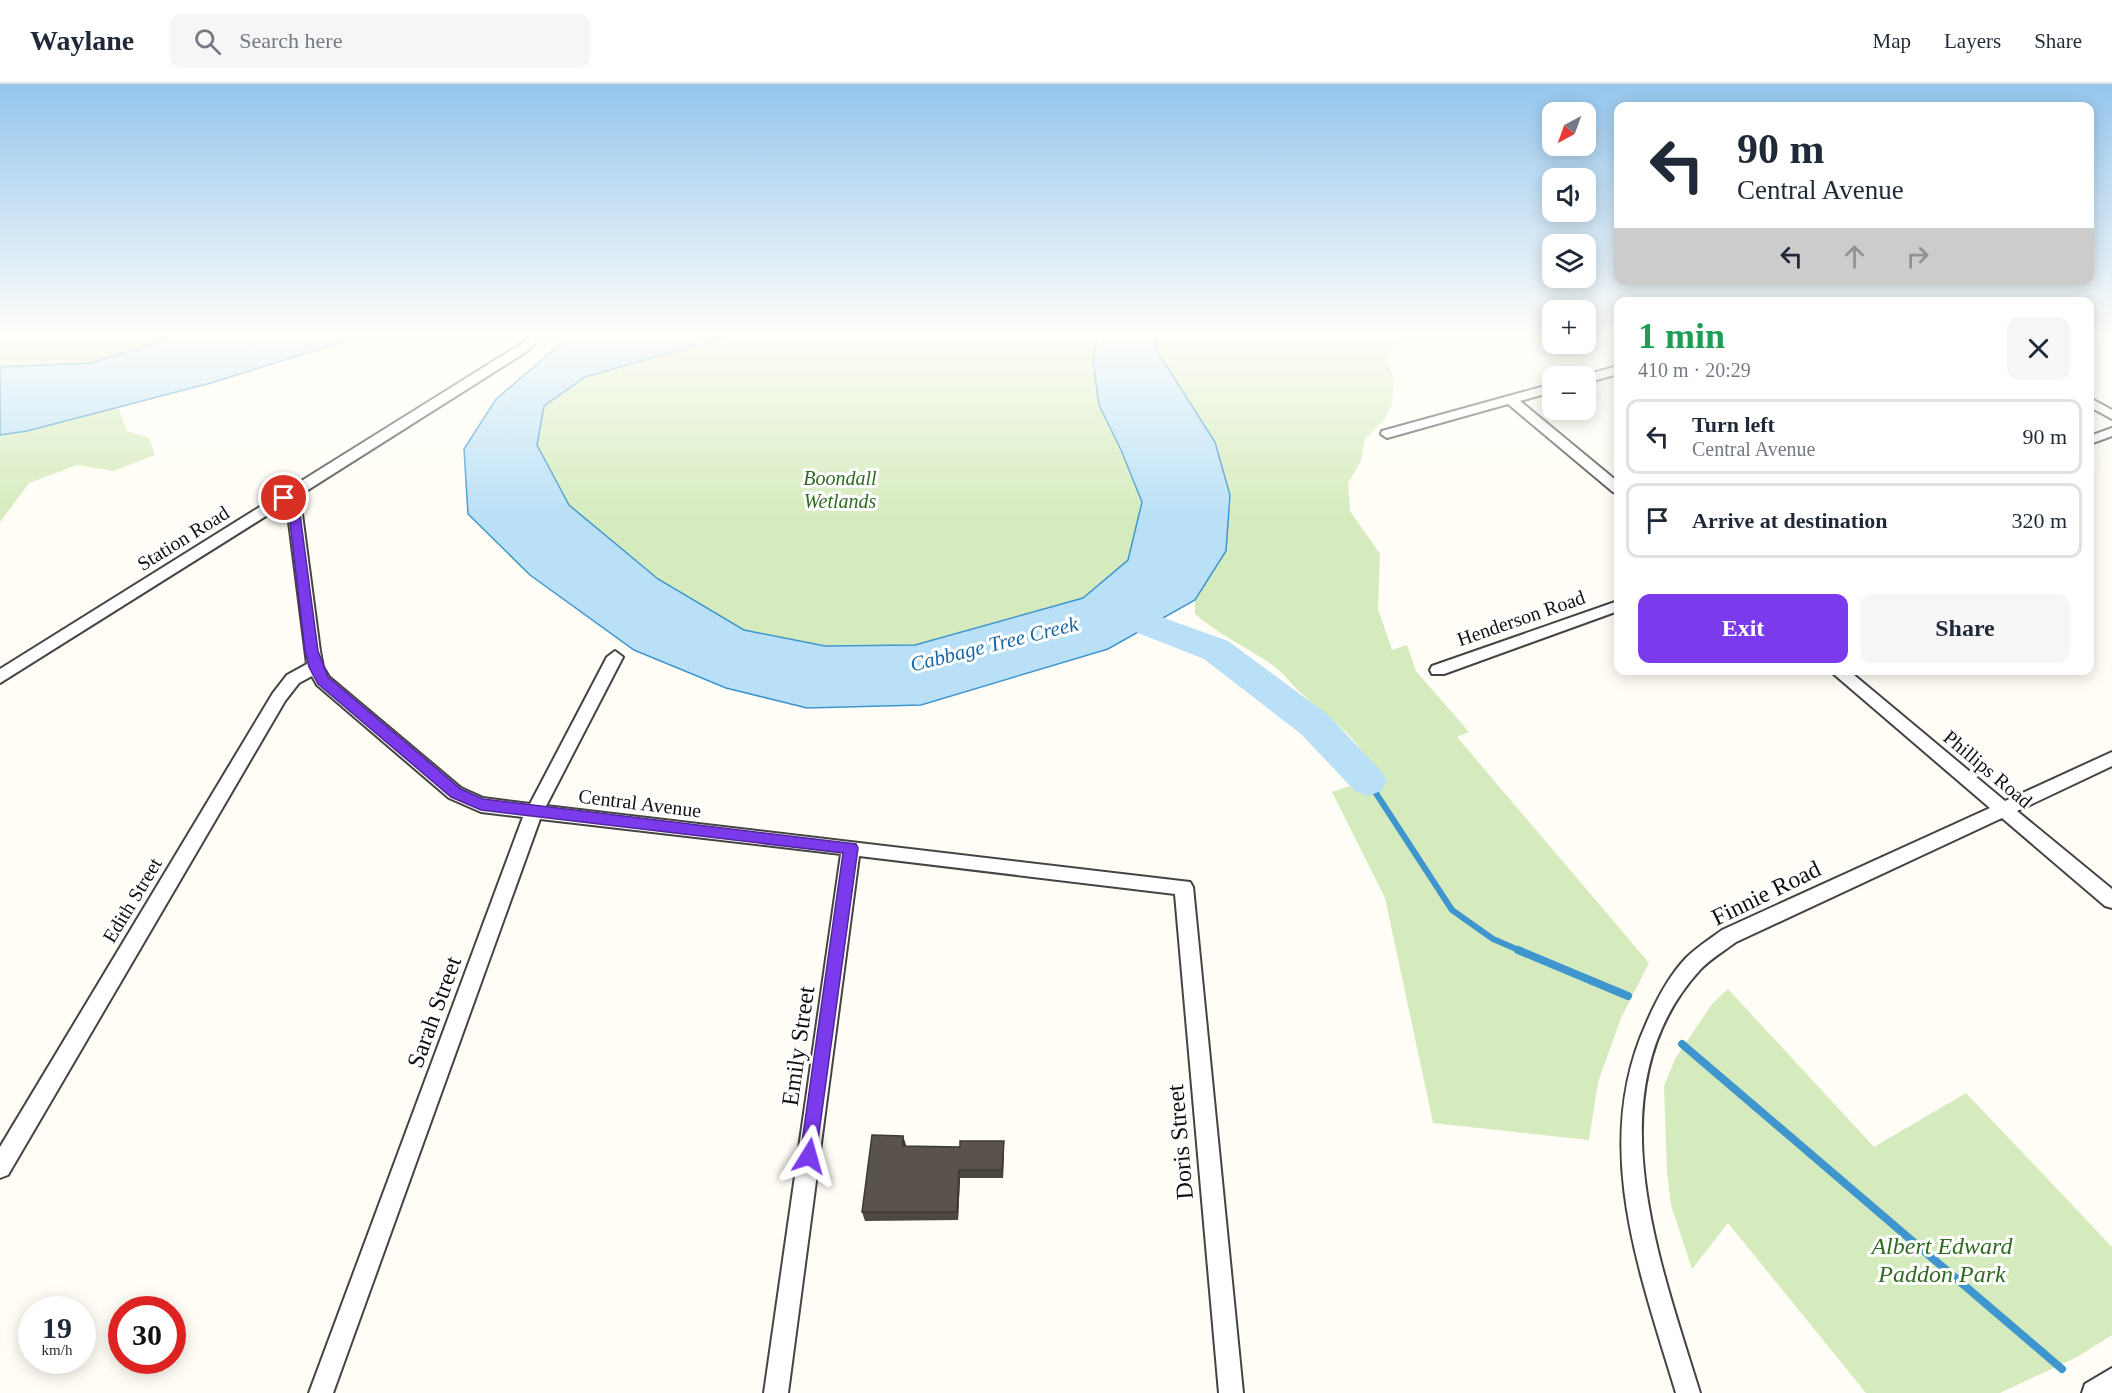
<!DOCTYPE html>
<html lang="en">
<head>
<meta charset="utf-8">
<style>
	:root { --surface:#fff; --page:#f6f6f7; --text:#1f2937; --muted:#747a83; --line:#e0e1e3; --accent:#7c3aed }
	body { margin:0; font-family:"Times New Roman",serif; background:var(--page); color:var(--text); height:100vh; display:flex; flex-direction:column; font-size:22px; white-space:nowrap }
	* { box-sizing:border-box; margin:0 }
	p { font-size:20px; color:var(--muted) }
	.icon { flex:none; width:33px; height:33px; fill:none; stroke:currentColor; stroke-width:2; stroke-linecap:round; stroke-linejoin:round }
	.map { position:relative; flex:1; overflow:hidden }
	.side { position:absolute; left:1614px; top:213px; width:480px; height:378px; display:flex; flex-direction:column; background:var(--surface); border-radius:12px; box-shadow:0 3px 15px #0003 }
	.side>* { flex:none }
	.guide { position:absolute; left:1614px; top:18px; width:480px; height:183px; border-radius:12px; box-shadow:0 3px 15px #0003; background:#fff; color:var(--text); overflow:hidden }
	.needle { width:39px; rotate:221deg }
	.fabs { position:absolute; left:1542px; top:18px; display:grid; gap:12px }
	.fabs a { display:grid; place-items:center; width:54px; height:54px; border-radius:12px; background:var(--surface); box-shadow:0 3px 15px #0003; font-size:30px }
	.speed { position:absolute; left:18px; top:1212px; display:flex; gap:12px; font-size:30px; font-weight:700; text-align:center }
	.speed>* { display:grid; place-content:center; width:78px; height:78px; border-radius:50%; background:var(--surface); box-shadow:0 3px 15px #0003; line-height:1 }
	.speed small { font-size:15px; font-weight:400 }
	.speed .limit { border:9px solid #d22; background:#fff; color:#111 }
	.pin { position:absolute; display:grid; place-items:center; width:51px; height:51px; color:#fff; margin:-26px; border:3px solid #fff; border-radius:50%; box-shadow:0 2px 6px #0007 }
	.me { position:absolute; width:66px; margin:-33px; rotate:8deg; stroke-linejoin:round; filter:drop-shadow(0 0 4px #0008) }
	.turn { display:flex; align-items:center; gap:21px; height:126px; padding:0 24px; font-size:27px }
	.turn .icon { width:78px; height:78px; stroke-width:2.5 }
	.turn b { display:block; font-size:42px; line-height:51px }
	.lanes { display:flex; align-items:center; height:57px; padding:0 24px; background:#0003; justify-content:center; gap:30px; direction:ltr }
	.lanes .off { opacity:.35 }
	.round { display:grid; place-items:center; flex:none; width:63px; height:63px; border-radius:12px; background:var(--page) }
	.summary { display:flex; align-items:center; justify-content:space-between; height:102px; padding:0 24px }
	h1 { font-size:36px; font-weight:600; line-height:45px; color:#1e9e55 }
	.cta { display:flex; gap:12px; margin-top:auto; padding:12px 24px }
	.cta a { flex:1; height:69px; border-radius:12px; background:var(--accent); color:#fff; font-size:24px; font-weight:600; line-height:69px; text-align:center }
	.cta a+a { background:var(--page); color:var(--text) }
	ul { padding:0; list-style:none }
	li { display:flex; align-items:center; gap:18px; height:75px; margin:0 12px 9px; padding:0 12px; border:3px solid var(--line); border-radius:12px }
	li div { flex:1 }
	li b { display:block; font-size:22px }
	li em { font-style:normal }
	header { display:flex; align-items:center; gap:36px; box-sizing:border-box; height:84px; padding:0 30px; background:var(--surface); border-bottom:2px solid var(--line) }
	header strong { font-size:28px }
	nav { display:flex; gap:33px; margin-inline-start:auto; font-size:21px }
	.search { width:420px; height:54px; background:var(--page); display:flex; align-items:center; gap:15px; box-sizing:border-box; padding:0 21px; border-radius:12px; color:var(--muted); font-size:22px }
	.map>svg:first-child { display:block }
</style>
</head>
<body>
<header>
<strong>Waylane</strong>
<div class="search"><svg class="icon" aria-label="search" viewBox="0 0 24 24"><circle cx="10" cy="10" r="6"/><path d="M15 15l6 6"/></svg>Search here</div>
<nav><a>Map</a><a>Layers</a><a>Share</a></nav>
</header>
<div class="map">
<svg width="2112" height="1309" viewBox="0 0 2112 1309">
	<rect width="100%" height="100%" fill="#fffdf5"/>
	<path fill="#d5ebbd" d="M0 250H183L91 279 0 283Z
		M735 250H1097L1093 278 1099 321 1121 366 1142 418 1128 476 1083 514 915 561 825 562 744 546 658 495 569 421 537 361 544 322 585 293Z
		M1155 250H1416L1385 273 1394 295 1392 320 1384 336 1365 355 1361 377 1348 399 1350 427 1380 470 1378 525 1392 566 1407 561 1416 587 1469 648 1457 653 1649 879 1621 934 1598 998 1589 1056 1433 1039 1385 814 1332 708 1376 693C1359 651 1333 639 1301 609 1291 600 1283 588 1271 580 1246 563 1218 550 1195 530V516L1226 467 1157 267Z
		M118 323 127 347 149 354 155 371 113 387 77 381 29 399 0 438V351L27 347Z
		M1728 905 1874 1063 1966 1009 2112 1163V1251L2077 1273 2000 1309H1866L1728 1139 1692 1185 1671 1121 1667 1089 1664 1002 1675 975 1712 920Z"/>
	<path fill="#b9e0f7" stroke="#3f96cf" stroke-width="1.5" d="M183 250H368L211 299 27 347 0 351V283L91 279Z
		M583 250H735L585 293 544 322 537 361 569 421 658 495 744 546 825 562 915 561 1083 514 1128 476 1142 418 1121 366 1099 321 1093 278 1097 250H1155L1157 267 1215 358 1230 411 1226 467 1195 516 1108 565 921 621 807 624 726 604 634 566 530 491 468 430 464 365 496 315 563 258Z"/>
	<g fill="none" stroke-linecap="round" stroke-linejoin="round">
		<path stroke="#3f96cf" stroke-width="6" d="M1368 697 1452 826 1493 855 1521 867"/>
		<path stroke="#3f96cf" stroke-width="8" d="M1518 866 1628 912
			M1682 960 2062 1285"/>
		<path fill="#b9e0f7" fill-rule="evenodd" d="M1117 517 1228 557 1327 630 1381 687 1387 697 1381 707 1368 712 1355 707 1301 650 1204 575 1105 536 1101 528 1105 520Z"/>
		<g stroke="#444" stroke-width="4">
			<path id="minor" d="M531 250H543L529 266 292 416 302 430 320 567 323 583 329 593 461 704 483 714 530 720 607 573 615 567 623 573 546 722 1190 798 1193 803 1243 1309H1219L1175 810 859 772 788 1309H764L841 770 540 735 333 1309H309L523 733 481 728 449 714 317 601 312 592 299 599 285 617 8 1091 0 1094V1063L273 609 287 591 307 580 288 430 282 422 0 599V585L521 260Z
				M1618 282V290L1586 299V292H1582Z
				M1552 300V308L1520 317 1618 398V409L1613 408 1508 320 1387 354 1381 350 1382 347Z
				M2090 314 2112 326V335L2090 323Z
				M2112 344V352L2090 360V352Z
				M1618 517V527L1444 590H1432L1430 586 1432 582Z
				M1829 586H1848L2005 717 2112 668V682L2017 727 2112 805V824L2105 822 2002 734 1736 858C1724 867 1710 875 1700 886 1592 1004 1660 1178 1700 1309H1676C1640 1189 1591 1062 1646 940 1656 917 1668 893 1686 874 1697 863 1710 855 1722 846L1990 724Z
				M2112 1284V1309H2082L2085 1300Z"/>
		</g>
		<use href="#minor" fill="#fff" fill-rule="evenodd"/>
	</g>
	<path fill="#4d4742" d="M903 1052 906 1062 960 1063 1004 1057V1066L1003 1094H960L958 1136 865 1137 862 1128Z"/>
	<path fill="#3f3936" d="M903 1052 906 1061 905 1071 903 1062Z
		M1004 1057V1066L1003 1094 1002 1086Z
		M959 1086 960 1094 958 1136 957 1128Z"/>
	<path fill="#5a524d" stroke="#3f3936" stroke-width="1.5" d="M872 1051 903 1052V1062L960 1063V1057H1004L1002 1086H959L957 1128H862Z"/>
	<linearGradient id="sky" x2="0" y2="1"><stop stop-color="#95c6ee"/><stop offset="0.58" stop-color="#fffefa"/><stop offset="1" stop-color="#fffefa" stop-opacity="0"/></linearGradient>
	<rect width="2112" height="433" fill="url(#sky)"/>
	<path fill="#7c3aed" stroke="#51269a" stroke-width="1.5" d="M280 412H288L300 430 318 567 328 593 461 705 483 715 856 760 858 764 815 1078 809 1081 803 1078 800 1072 843 769 481 726 451 713 318 600 309 583 305 567 289 430 278 414Z"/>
	<g text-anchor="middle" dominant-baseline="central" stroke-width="6" stroke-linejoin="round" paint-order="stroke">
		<g font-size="20" font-style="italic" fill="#2f6b1f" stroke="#fff">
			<text x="840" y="394">Boondall<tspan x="840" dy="23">Wetlands</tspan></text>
		</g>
		<g font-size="20" fill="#111" stroke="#fff">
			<text transform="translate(183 454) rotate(-32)">Station Road</text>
			<text transform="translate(1521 534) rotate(-19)">Henderson Road</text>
			<text transform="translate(1988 685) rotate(40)">Phillips Road</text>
			<text transform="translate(640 719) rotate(7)">Central Avenue</text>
			<text transform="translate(132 816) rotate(-59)">Edith Street</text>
		</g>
		<g font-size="21" font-style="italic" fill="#1768a6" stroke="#fff">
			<text transform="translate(994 560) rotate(-14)">Cabbage Tree Creek</text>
		</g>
		<g font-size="24" fill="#111" stroke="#fff">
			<text transform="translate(1766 809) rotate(-26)">Finnie Road</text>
			<text transform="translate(434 928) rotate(-70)">Sarah Street</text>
			<text transform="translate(798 962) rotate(-82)">Emily Street</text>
			<text transform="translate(1180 1058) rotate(-95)">Doris Street</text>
		</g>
		<g font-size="24" font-style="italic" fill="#2f6b1f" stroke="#fff">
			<text x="1942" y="1162">Albert Edward<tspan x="1942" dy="28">Paddon Park</tspan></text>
		</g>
	</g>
</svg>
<div class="fabs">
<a><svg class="needle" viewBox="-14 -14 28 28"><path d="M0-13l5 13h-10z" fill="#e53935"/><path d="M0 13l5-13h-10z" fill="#747a83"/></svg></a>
<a><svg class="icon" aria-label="sound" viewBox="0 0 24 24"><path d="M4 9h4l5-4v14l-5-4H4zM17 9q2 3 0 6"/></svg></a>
<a><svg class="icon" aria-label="layers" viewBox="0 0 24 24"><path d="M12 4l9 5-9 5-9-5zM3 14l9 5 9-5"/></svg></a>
<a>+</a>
<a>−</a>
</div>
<div class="speed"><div>19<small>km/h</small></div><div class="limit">30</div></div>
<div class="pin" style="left:284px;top:414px;background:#d93025"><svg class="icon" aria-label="arrive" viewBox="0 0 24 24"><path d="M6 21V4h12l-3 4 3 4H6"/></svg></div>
<svg class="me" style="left:809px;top:1072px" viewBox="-20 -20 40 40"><path d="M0-17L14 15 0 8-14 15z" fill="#7c3aed" stroke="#fff" stroke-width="4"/></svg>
<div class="guide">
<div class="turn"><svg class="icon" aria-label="left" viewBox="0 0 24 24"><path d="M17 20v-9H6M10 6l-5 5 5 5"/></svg><div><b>90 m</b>Central Avenue</div></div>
<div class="lanes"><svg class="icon" aria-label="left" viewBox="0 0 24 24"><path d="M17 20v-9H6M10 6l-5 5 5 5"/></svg><svg class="icon off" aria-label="ahead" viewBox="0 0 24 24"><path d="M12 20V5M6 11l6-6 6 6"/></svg><svg class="icon off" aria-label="right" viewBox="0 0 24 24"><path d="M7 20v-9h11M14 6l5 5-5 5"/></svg></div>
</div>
<section class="side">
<div class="summary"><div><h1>1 min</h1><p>410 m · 20:29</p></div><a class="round"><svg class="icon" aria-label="close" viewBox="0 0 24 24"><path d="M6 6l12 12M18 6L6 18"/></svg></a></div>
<ul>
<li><svg class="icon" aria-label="left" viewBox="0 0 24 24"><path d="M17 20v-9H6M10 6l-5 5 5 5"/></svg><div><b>Turn left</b><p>Central Avenue</p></div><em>90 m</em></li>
<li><svg class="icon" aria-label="arrive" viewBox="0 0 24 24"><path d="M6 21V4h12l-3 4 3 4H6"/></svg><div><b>Arrive at destination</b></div><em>320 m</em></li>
</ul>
<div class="cta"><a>Exit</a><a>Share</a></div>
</section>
</div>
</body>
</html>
